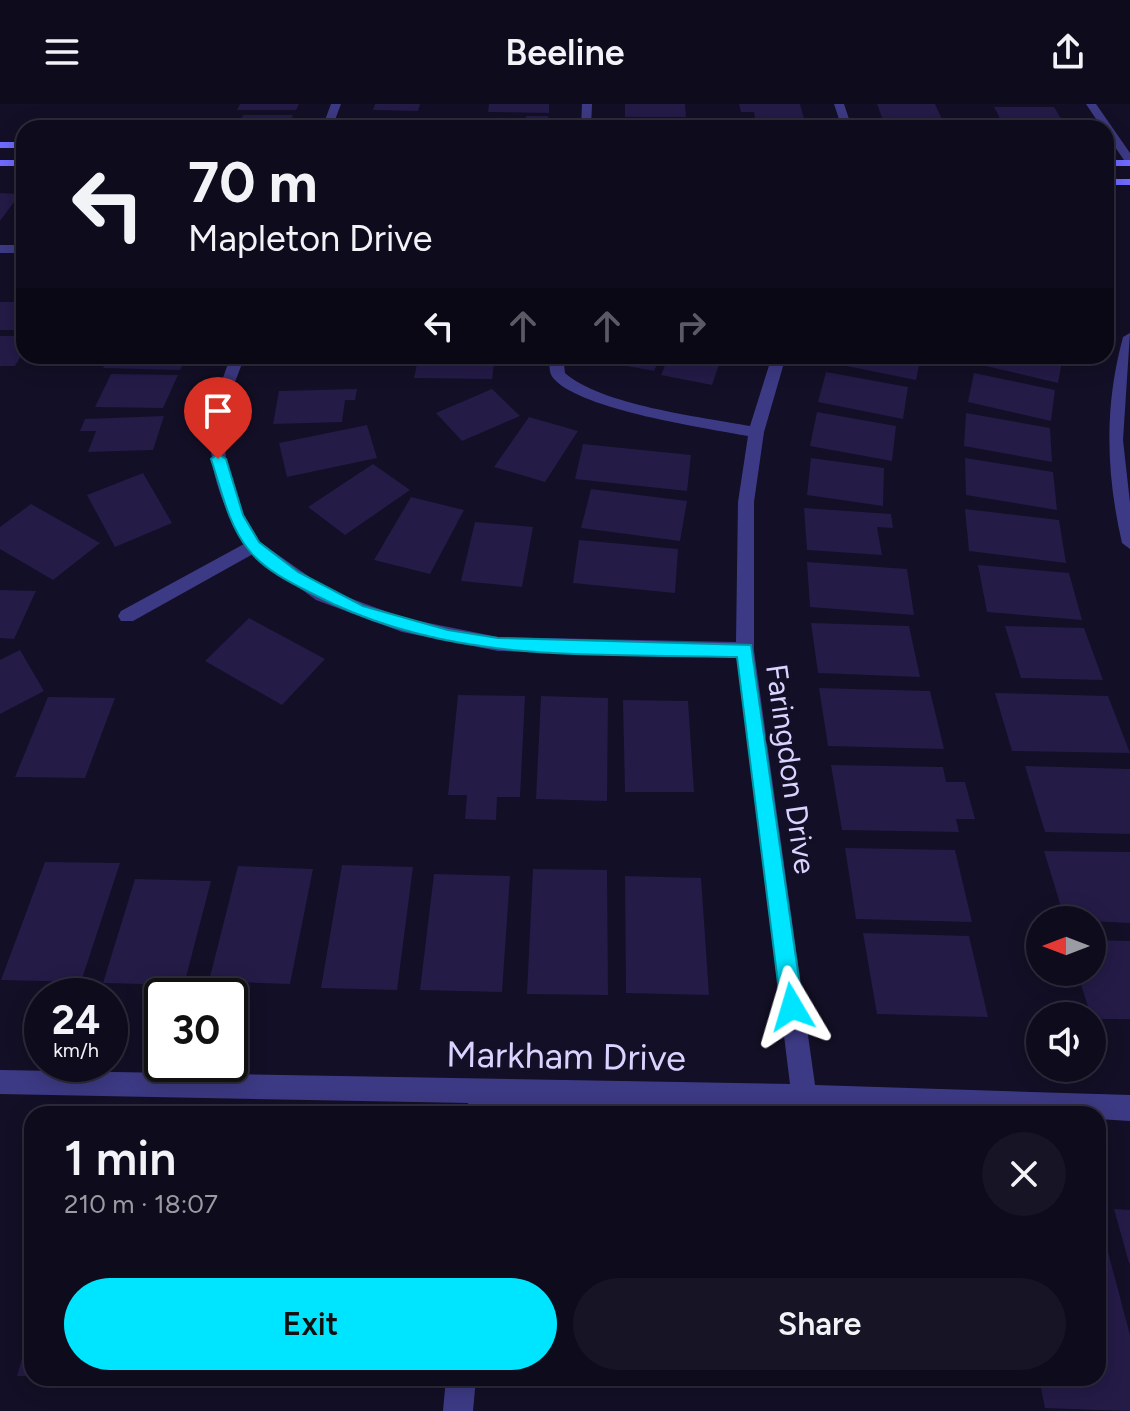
<!DOCTYPE html>
<html lang="en">
<head>
<meta charset="utf-8">
<style>
	:root { --surface:#0e0b1c; --page:#171425; --text:#f1f3f6; --muted:#9b9ba3; --line:#2e2b3b; --accent:#00e5ff }
	body { margin:0; font-family:Figtree,sans-serif; background:var(--page); color:var(--text); height:100vh; display:flex; flex-direction:column; font-size:30px; white-space:nowrap }
	* { box-sizing:border-box; margin:0 }
	p { font-size:26px; color:var(--muted) }
	.icon { flex:none; width:44px; height:44px; fill:none; stroke:currentColor; stroke-width:2; stroke-linecap:round; stroke-linejoin:round }
	.map { position:relative; flex:1; overflow:hidden }
	.drawer { position:absolute; left:24px; top:1002px; width:1082px; height:280px; display:flex; flex-direction:column; background:var(--surface); border-radius:24px; box-shadow:0 4px 20px #0003,0 0 0 2px var(--line) }
	.drawer>* { flex:none }
	.guide { position:absolute; left:16px; top:16px; width:1098px; height:244px; border-radius:24px; box-shadow:0 4px 20px #0003,0 0 0 2px var(--line); background:#0e0b1c; color:var(--text); overflow:hidden }
	.needle { width:52px; rotate:270deg }
	.controls { position:absolute; left:1026px; top:802px; display:grid; gap:16px }
	.controls a { display:grid; place-items:center; width:80px; height:80px; border-radius:50%; background:var(--surface); box-shadow:0 4px 20px #0003,0 0 0 2px var(--line); font-size:40px }
	.speed { position:absolute; left:24px; top:874px; display:flex; gap:16px; font-size:40px; font-weight:700; text-align:center }
	.speed>* { display:grid; place-content:center; width:104px; height:104px; border-radius:50%; background:var(--surface); box-shadow:0 4px 20px #0003,0 0 0 2px var(--line); line-height:1 }
	.speed small { font-size:20px; font-weight:400 }
	.speed .limit { border:4px solid #111; border-radius:12px; background:#fff; color:#111 }
	.pin { position:absolute; display:grid; place-items:center; width:68px; height:68px; color:#fff; margin:-82px -34px; border-radius:50% 50% 50% 0; rotate:-45deg; box-shadow:0 0 8px #0007 }
	.pin .icon { rotate:45deg }
	.me { position:absolute; width:88px; margin:-44px; rotate:353deg; stroke-linejoin:round; filter:drop-shadow(0 0 6px #0008) }
	.turn { display:flex; align-items:center; gap:28px; height:168px; padding:0 40px; font-size:36px }
	.turn .icon { width:104px; height:104px; stroke-width:2.5 }
	.turn b { display:block; font-size:56px; line-height:68px }
	.lanes { display:flex; align-items:center; height:76px; padding:0 40px; background:#0003; justify-content:center; gap:40px; direction:ltr }
	.lanes .off { opacity:.35 }
	.round { display:grid; place-items:center; flex:none; width:84px; height:84px; border-radius:42px; background:var(--page) }
	.summary { display:flex; align-items:center; justify-content:space-between; height:136px; padding:0 40px }
	h1 { font-size:48px; font-weight:600; line-height:60px }
	.primary-button { display:flex; gap:16px; margin-top:auto; padding:16px 40px }
	.primary-button a { flex:1; height:92px; border-radius:48px; background:var(--accent); color:#111; font-size:32px; font-weight:600; line-height:92px; text-align:center }
	.primary-button a+a { background:var(--page); color:var(--text) }
	header { display:flex; justify-content:space-between; align-items:center; height:104px; padding:0 40px; background:var(--surface); font-size:36px; font-weight:600 }
	.map>svg:first-child { display:block }
</style>
</head>
<body>
<header><svg class="icon" aria-label="menu" viewBox="0 0 24 24"><path d="M4 6h16M4 12h16M4 18h16"/></svg>Beeline<svg class="icon" aria-label="share" viewBox="0 0 24 24"><path d="M12 15V3M7 8l5-5 5 5M5 13v7h14v-7"/></svg></header>
<div class="map">
<svg width="1130" height="1307" viewBox="0 0 1130 1307">
	<rect width="100%" height="100%" fill="#130f26"/>
	<path fill="#241b47" d="M240 0H299L296 6H237Z
		M375 0H420L418 7 373 6Z
		M489 0H549V9L488 8Z
		M625 0H685L686 13H625Z
		M739 0H800L804 15 755 14 754 8H741Z
		M877 0H935L942 15H905L907 19H884Z
		M994 3H1054L1065 21 1003 20Z
		M243 11H293L287 24H237Z
		M526 12H548V24H487L489 15 526 16Z
		M627 17H678L679 24H627Z
		M745 17 804 18 805 24H746Z
		M0 89 20 90 0 117Z
		M0 198H24V226H0Z
		M0 232H24V247L15 262H0Z
		M109 252H187L180 266 103 264Z
		M429 252H495L492 275 414 274 417 260H427Z
		M608 252H661L654 267 605 258Z
		M669 252H722L712 281 661 271Z
		M834 252H921L916 276 832 259Z
		M975 252H1063L1058 279 973 259Z
		M826 268 908 283 903 315 818 298Z
		M974 269 1055 286 1051 317 968 298Z
		M111 270 178 271 163 304 95 303Z
		M357 285 355 296H345L342 318 273 320 279 287Z
		M492 285 520 312 462 337 436 309Z
		M817 308 896 322 892 357 810 342Z
		M966 309 1050 324 1052 358 964 342Z
		M164 312 153 346 88 348 96 327H80L85 315Z
		M529 313 578 327 545 378 494 363Z
		M367 321 377 354 287 373 279 339Z
		M583 340 691 351 687 387 575 375Z
		M811 354 884 364 883 402 807 391Z
		M965 354 1053 368 1057 406 966 391Z
		M373 360 410 386 345 431 308 403Z
		M143 369 172 419 115 443 87 391Z
		M591 385 687 397 680 437 581 424Z
		M411 393 464 406 430 470 374 456Z
		M31 400 100 439 53 476 0 445V423Z
		M804 404 891 410 893 424 877 423 882 451 807 446Z
		M965 405 1059 416 1066 459 969 447Z
		M475 418 533 423 522 483 461 477Z
		M579 436 678 445 675 489 573 479Z
		M807 458 907 465 914 511 810 503Z
		M978 461 1069 469 1082 516 987 508Z
		M0 486 36 487 14 535 0 534Z
		M249 514 325 555 282 601 205 557Z
		M811 519 909 522 920 573 818 569Z
		M1005 522 1084 524 1103 576 1021 574Z
		M20 546 44 587 0 610V556Z
		M819 584 930 587 944 645 828 642Z
		M995 589 1108 592 1130 649 1012 647Z
		M458 591 525 592 520 693H497L496 716 465 715 467 691H448Z
		M541 592 608 594 607 697 536 695Z
		M48 593 115 594 85 674 15 673Z
		M623 596 688 597 694 688H625Z
		M831 661 943 663 946 678H965L975 715H956L959 728 842 726Z
		M1025 662 1130 665V730L1045 728Z
		M845 744 955 746 972 818 856 815Z
		M1044 747 1130 748V819L1065 816Z
		M45 758 120 759 81 878 1 876Z
		M342 761 413 763 397 886 321 884Z
		M238 762 313 765 290 880 209 877Z
		M533 765 607 766 608 891 527 890Z
		M434 770 510 772 502 888 420 886Z
		M625 772 701 774 709 891 626 889Z
		M135 775 211 777 184 881 103 879Z
		M863 829 969 832 988 913 877 910Z
		M1092 836 1130 837V915H1092L1077 868H1092Z
		M1114 1105 1130 1106V1159H1129Z
		M1099 1114 1130 1231V1307L1045 1304 1039 1274H1098Z
		M31 1223 32 1272H17Z
		M921 1274H1019L1020 1280 921 1277Z"/>
	<g fill="none" stroke-linecap="round" stroke-linejoin="round">
		<path fill="#3d3a85" fill-rule="evenodd" d="M331 0H341L332 24H322Z
			M582 0H592L591 24H581Z
			M834 0H844L852 24H842Z
			M1086 0H1096L1130 49V60L1126 59 1106 30V24H1102Z
			M0 141H24V149H0Z
			M1130 229 1123 336 1130 399V445L1122 439C1106 369 1104 303 1123 233Z
			M231 252H245L233 283 224 331 226 355 244 411 260 438 328 486 404 514 498 533 736 538 738 398 748 332C705 324 582 306 554 275 548 269 550 260 549 252H563L565 269C601 301 701 313 750 322L772 252H786L764 328 754 398V546L815 981 1130 991V1017L1098 1015V1010H937L493 1000V1010H467L468 999 0 990V966L790 980 737 553 498 547 402 528 316 496 253 450 133 517H121L118 512 121 507 244 440C204 369 201 328 231 252Z
			M446 1274H476L473 1307H443Z"/>
		<path fill="#6f6bff" fill-rule="evenodd" d="M0 38H24V44H0Z
			M0 56H24V62H0Z
			M1106 56H1130V62H1106Z
			M1106 75H1130V81H1106Z"/>
	</g>
	<path fill="#00e5ff" stroke="#0095a6" stroke-width="2" d="M218 350 226 355 243 411 259 438 298 468 363 502 448 526 498 534 751 541 803 903 800 911 792 914 785 911 781 903 737 553C589 549 448 561 313 490 291 479 263 465 248 445 228 420 221 385 211 355Z"/>
	<g text-anchor="middle" dominant-baseline="central" stroke-width="8" stroke-linejoin="round" paint-order="stroke">
		<g font-size="30" fill="#d9d4ff" stroke="#130f26">
			<text transform="translate(791 665) rotate(82)">Faringdon Drive</text>
		</g>
		<g font-size="36" fill="#d9d4ff" stroke="#130f26">
			<text transform="translate(566 952) rotate(1)">Markham Drive</text>
		</g>
	</g>
</svg>
<div class="controls">
<a><svg class="needle" viewBox="-14 -14 28 28"><path d="M0-13l5 13h-10z" fill="#e53935"/><path d="M0 13l5-13h-10z" fill="#9b9ba3"/></svg></a>
<a><svg class="icon" aria-label="sound" viewBox="0 0 24 24"><path d="M4 9h4l5-4v14l-5-4H4zM17 9q2 3 0 6"/></svg></a>
</div>
<div class="speed"><div>24<small>km/h</small></div><div class="limit">30</div></div>
<div class="pin" style="left:218px;top:355px;background:#d93025"><svg class="icon" aria-label="arrive" viewBox="0 0 24 24"><path d="M6 21V4h12l-3 4 3 4H6"/></svg></div>
<svg class="me" style="left:792px;top:903px" viewBox="-20 -20 40 40"><path d="M0-17L14 15 0 8-14 15z" fill="#00e5ff" stroke="#fff" stroke-width="4"/></svg>
<div class="guide">
<div class="turn"><svg class="icon" aria-label="left" viewBox="0 0 24 24"><path d="M17 20v-9H6M10 6l-5 5 5 5"/></svg><div><b>70 m</b>Mapleton Drive</div></div>
<div class="lanes"><svg class="icon" aria-label="left" viewBox="0 0 24 24"><path d="M17 20v-9H6M10 6l-5 5 5 5"/></svg><svg class="icon off" aria-label="ahead" viewBox="0 0 24 24"><path d="M12 20V5M6 11l6-6 6 6"/></svg><svg class="icon off" aria-label="ahead" viewBox="0 0 24 24"><path d="M12 20V5M6 11l6-6 6 6"/></svg><svg class="icon off" aria-label="right" viewBox="0 0 24 24"><path d="M7 20v-9h11M14 6l5 5-5 5"/></svg></div>
</div>
<section class="drawer">
<div class="summary"><div><h1>1 min</h1><p>210 m · 18:07</p></div><a class="round"><svg class="icon" aria-label="close" viewBox="0 0 24 24"><path d="M6 6l12 12M18 6L6 18"/></svg></a></div>
<div class="primary-button"><a>Exit</a><a>Share</a></div>
</section>
</div>
</body>
</html>
